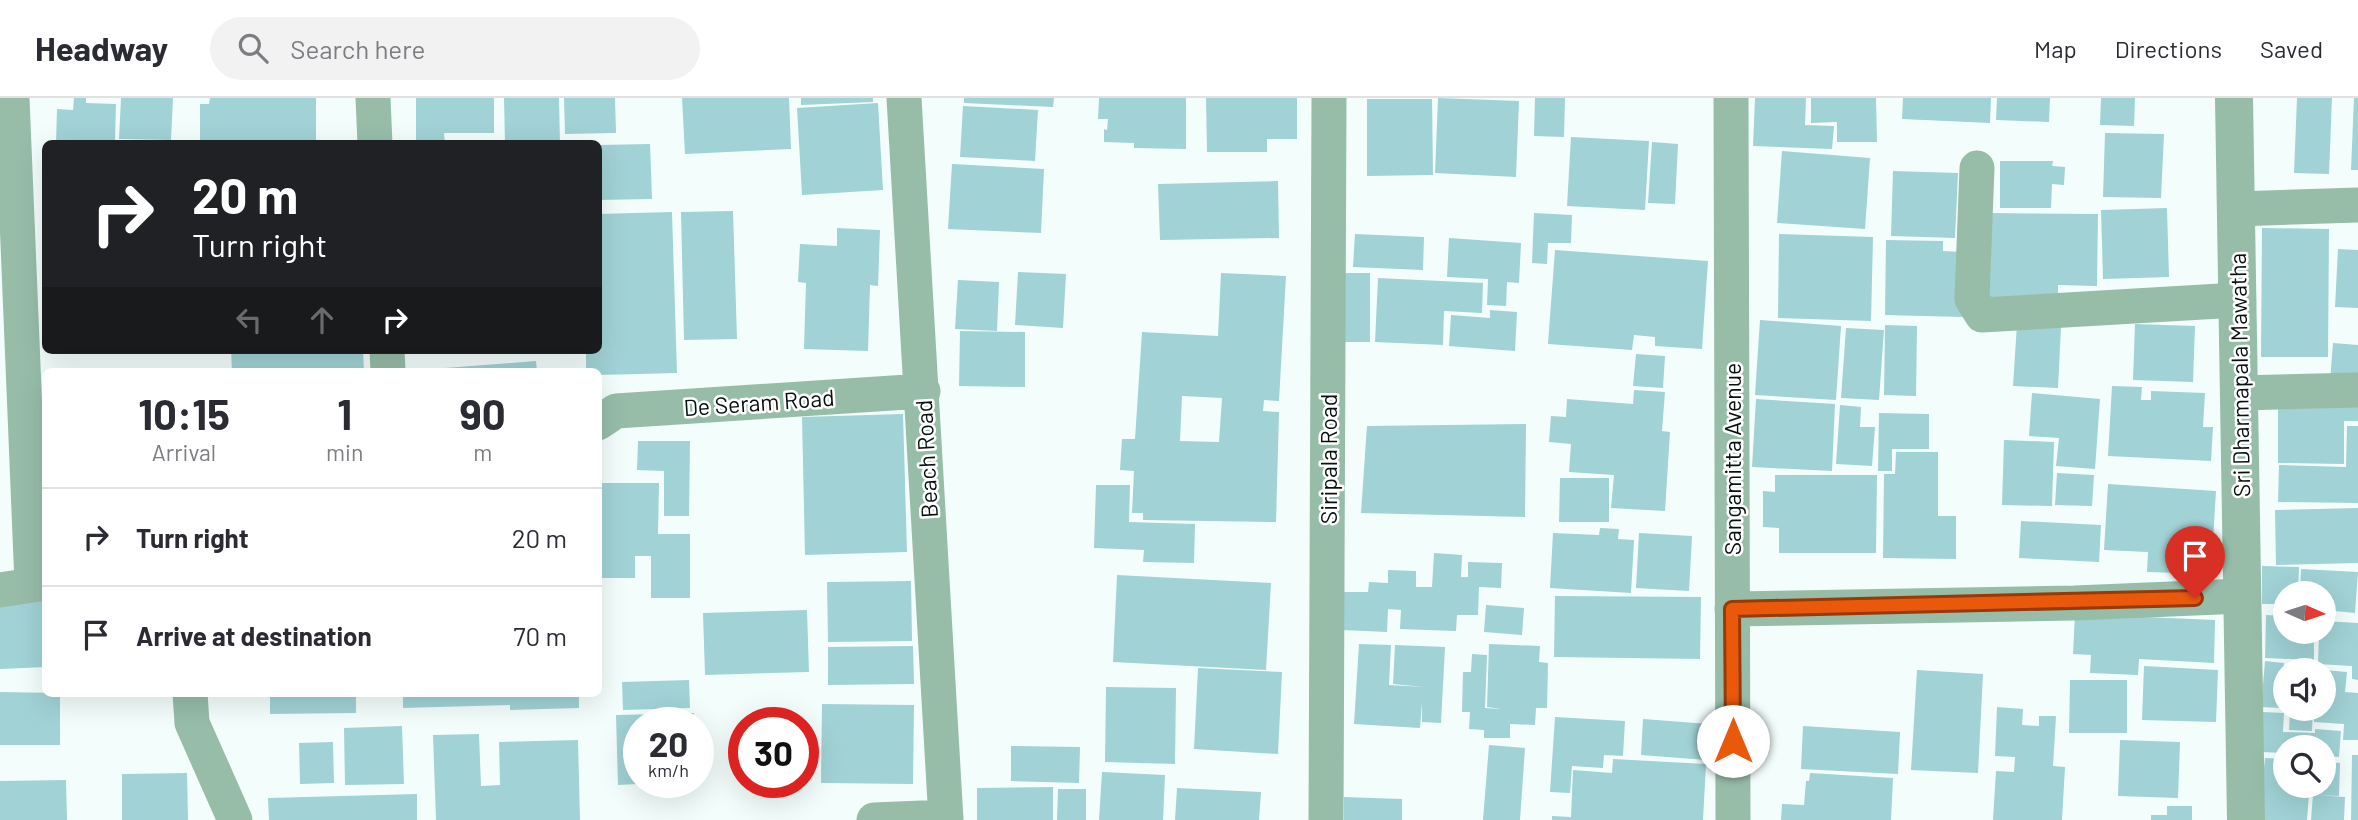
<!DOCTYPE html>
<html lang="en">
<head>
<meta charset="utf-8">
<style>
	:root { --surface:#fff; --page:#f2f2f3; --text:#2b2b33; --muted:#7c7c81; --line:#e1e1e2 }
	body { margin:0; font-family:Barlow,sans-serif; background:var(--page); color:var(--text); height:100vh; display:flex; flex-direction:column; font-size:26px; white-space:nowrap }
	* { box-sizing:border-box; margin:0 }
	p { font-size:23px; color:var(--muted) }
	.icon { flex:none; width:38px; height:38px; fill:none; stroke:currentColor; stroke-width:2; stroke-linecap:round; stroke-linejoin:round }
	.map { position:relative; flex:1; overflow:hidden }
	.drawer { position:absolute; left:42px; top:270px; width:560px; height:329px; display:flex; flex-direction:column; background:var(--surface); border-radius:10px; box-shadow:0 7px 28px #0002 }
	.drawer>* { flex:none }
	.banner { position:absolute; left:42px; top:42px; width:560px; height:214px; border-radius:10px; box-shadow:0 7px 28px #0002; background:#202124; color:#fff; overflow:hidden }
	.needle { width:46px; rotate:93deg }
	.controls { position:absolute; left:2273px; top:483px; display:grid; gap:14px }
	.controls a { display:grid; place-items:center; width:63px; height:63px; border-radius:50%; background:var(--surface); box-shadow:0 7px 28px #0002; font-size:35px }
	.speed { position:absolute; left:623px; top:609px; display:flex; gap:14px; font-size:35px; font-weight:700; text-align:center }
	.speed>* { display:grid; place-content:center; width:91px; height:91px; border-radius:50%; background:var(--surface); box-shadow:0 7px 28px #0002; line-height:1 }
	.speed small { font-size:18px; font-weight:400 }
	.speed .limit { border:10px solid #d22; background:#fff; color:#111 }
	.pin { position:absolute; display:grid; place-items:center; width:60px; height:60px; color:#fff; margin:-72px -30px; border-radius:50% 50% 50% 0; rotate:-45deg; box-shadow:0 0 7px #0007 }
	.pin .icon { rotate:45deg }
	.me { position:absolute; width:77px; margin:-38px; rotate:0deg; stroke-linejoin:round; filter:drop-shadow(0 0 5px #0008) }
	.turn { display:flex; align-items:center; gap:24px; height:147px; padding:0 35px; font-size:32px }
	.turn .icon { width:91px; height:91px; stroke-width:2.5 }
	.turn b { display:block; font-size:49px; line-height:60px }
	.lanes { display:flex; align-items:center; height:66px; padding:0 35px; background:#0003; justify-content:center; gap:35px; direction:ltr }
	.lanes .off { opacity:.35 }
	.eta { display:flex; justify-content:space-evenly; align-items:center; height:119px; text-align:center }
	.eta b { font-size:42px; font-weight:700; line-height:49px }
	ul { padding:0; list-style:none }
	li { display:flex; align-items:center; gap:21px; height:98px; padding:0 35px; border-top:2px solid var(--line) }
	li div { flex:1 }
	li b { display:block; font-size:26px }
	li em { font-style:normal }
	header { display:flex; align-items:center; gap:42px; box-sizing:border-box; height:98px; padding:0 35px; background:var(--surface); border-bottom:2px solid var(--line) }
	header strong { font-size:33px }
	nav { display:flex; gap:38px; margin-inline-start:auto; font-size:24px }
	.search { width:490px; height:63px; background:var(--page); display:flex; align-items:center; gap:18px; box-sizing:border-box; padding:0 24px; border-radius:38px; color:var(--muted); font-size:26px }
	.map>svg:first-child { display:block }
</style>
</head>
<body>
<header>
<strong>Headway</strong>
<div class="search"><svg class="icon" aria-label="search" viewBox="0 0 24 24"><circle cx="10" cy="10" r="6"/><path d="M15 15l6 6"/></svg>Search here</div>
<nav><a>Map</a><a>Directions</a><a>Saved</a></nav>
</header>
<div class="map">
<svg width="2358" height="722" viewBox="0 0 2358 722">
	<rect width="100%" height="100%" fill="#f3fefc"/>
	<path fill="#a1d2d5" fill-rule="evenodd" d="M74 0H86V5L116 6 115 42 133 43V46H56L57 11 73 12Z
		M121 0H173L171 42 119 41Z
		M210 0H316V46H200V6H209Z
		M416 0H494V35H444L445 46H416Z
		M504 0H559L560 46H505Z
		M564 0H615L616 35 565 36Z
		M682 0H789L791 51 685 56Z
		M801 0H873V4L801 7Z
		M964 0H1054L1053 9 964 5Z
		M1099 0H1186V51L1134 50V45L1104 44V31L1107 32 1108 21H1098Z
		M1206 0H1297V41H1267V54H1207Z
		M1438 0 1519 3 1516 79 1435 75Z
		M1535 0H1565L1564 39 1534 38Z
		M1755 0H1806L1805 27 1834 28 1832 51 1753 48Z
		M1811 0H1876L1877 44H1837V24L1811 25Z
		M1903 0H1991L1990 25 1902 21Z
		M1997 0H2050L2049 24 1996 22Z
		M2101 0H2135L2134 28 2100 27Z
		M2297 0H2332L2329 76 2294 75Z
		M2354 0H2358V72H2351Z
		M1367 1H1432L1433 77 1367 78Z
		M878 5 883 92 802 97 797 10Z
		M963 8 1038 12 1035 63 960 59Z
		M2105 35 2164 36 2161 100 2103 99Z
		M1571 39 1649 43 1645 112 1567 108Z
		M1652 44 1678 46 1675 106 1648 105Z
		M650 46 652 101 598 102V47Z
		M1782 53 1870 60 1865 131 1777 125Z
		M2000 63H2053L2052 68 2065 69 2064 87 2052 86 2051 110H2000Z
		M952 66 1044 71 1041 135 948 131Z
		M1893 73 1958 75 1955 140 1891 138Z
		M1278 83 1279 140 1160 142 1158 86Z
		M2167 110 2169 179 2103 181 2101 112Z
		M733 113 737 241 684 242 681 114Z
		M672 114 677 275 598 277V273H586V252H598V116Z
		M1534 115 1572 117 1571 145H1548L1547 166 1532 165Z
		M1987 115 2098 116 2097 188 2058 187V211L1985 210Z
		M837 130 880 132 878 188 870 187 868 253 804 251 806 185 798 184 800 146 837 148Z
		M2262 130 2329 131 2328 259H2261Z
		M1355 136 1424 139 1423 172 1353 169Z
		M1779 136 1873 139 1871 223 1778 220Z
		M1449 140 1521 145 1519 185 1507 184 1506 208 1487 207 1488 181 1447 179Z
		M1886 142 1943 143V153L1963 154 1962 219 1885 217Z
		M2338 151 2358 152V210L2335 209Z
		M1555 152 1708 163 1702 251 1655 248V239L1634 237 1632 252 1548 246Z
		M1018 174 1066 176 1063 230 1015 227Z
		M1221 175 1286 178 1279 303 1264 302 1263 313 1279 314 1276 424 1143 422V415H1132L1134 373 1120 372 1122 341H1135L1142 234 1218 238ZM1182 298 1222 300 1219 344 1180 343Z
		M1339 175H1370V244H1338Z
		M1378 180 1483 185 1482 215 1444 213 1443 247 1375 244Z
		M958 182 999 184 997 233 955 231Z
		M1490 212 1517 214 1515 253 1449 248 1451 217 1490 220Z
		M1760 222 1841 228 1836 302 1755 297Z
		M2017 226 2061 229 2058 290 2013 288Z
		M2135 226 2195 228 2193 284 2133 282Z
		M1885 227 1917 228 1916 298 1884 297Z
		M1846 230 1884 232 1879 302 1841 300Z
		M960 233 1025 234V289L959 288Z
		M2333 245 2358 247V285L2330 283Z
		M231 252H363L364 273H232Z
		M1636 256 1665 258 1663 290 1633 288Z
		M536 263 537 273H432V271Z
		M2112 288 2142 289 2141 302H2151V293L2205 295 2203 329H2213L2211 363 2108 358Z
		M1634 292 1665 294 1662 333 1670 334 1665 413 1611 410 1614 377 1569 374 1571 346 1549 344 1551 318 1566 319 1567 301 1633 306Z
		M2032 295 2100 301 2095 371 2056 368 2059 340 2029 338Z
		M1756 301 1835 306 1832 373 1752 369Z
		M2278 306 2358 307V323H2344V366L2278 365Z
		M1840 307 1861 309 1860 329H1875L1872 368 1836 366Z
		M1879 315 1929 316V351H1892V373H1878Z
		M903 316 907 454 805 457 802 319Z
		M1526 326 1525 419 1361 415 1367 328Z
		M2347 328H2358V405L2278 404 2279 367 2346 369Z
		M2004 342 2054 344 2052 408 2002 407Z
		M638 343H690L689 418H664V373L637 372Z
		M1896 354H1938V418H1956V461L1883 460 1884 376H1895Z
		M2057 375 2094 377 2092 408 2055 407Z
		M1775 377H1877L1876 455H1779V430L1763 429V393L1775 394Z
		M1560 380H1609V424H1559Z
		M598 385H659L658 436H690V500H651V458H635V480H598Z
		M2108 386 2216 393 2212 458 2180 456 2179 475 2147 474 2148 454 2104 452Z
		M1096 387H1130L1129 424 1195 426 1194 465 1143 464 1144 452 1094 450Z
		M2358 410V465L2276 467 2275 412Z
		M2021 423 2101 427 2099 464 2019 460Z
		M1600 430 1619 431 1618 441 1634 442 1631 495 1550 490 1553 435 1599 437Z
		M1639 435 1692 438 1689 493 1636 490Z
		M1434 455 1462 457 1461 479H1468V464L1502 465 1501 490 1479 489 1478 517H1457L1456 533 1400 531 1401 512 1388 511 1387 534 1342 532 1344 494H1368L1369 484 1388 485V472L1416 473V489H1432Z
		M2262 468 2299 469 2298 495H2286V506H2262Z
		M2301 471 2358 474 2355 515 2324 512V495H2300Z
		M1117 477 1271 485 1266 572 1113 564Z
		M911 483 912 543 828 544 827 484Z
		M1555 498 1701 499 1700 561 1554 559Z
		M46 502V569L0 571V504Z
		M1486 507 1524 510 1522 537 1484 534Z
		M807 512 809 574 705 577 703 515Z
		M2075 516 2215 522 2214 565 2139 561 2138 577 2090 575 2091 557 2073 556Z
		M2266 517 2286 518V534H2314V562L2265 560Z
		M2324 523 2358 525V582L2352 581V568L2318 566 2319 534H2324Z
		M1359 546 1391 547 1389 587 1424 589 1393 586 1395 547 1445 549 1441 625 1422 624V604L1420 630 1354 626Z
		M1489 546 1540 548 1539 564 1548 565 1547 610H1536L1535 627 1510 626V640H1484V632L1469 631 1470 614H1462L1463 574H1471L1472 556 1487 557 1485 610 1501 611 1487 609Z
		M913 548 914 586 828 587V549Z
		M2265 563 2284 565 2280 610 2261 609Z
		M2292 567H2314V572H2291Z
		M2144 568 2218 572 2216 624 2142 622Z
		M1198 570 1282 574 1278 656 1194 651Z
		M1917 572 1983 576 1978 675 1911 672Z
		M2324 572 2347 574 2345 594 2358 595V642H2343L2344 626 2314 624V611H2324Z
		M689 582 690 610 623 612 622 584Z
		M2070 582H2127V635H2069Z
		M1106 589 1176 590 1175 666 1105 664Z
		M0 594 60 595V647H0Z
		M270 595H356V615L270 616Z
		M403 595H579V610L510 612V607L403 610Z
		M822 606 914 607 913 686 821 685Z
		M1997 609 2023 611 2022 627 2039 628V618H2056L2053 668 2065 669 2062 722H1993L1996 673 2014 674 2015 659 1995 658Z
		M2290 611H2313L2312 633 2289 632Z
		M2263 614 2284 615 2283 634 2315 635V631L2341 633 2339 659 2324 658V649H2286V655L2260 654Z
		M694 615V625H639V686L618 687 616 617Z
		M1555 619 1625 623 1623 658 1604 657 1603 670 1572 668 1570 695 1550 694Z
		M1643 621 1709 626 1706 662 1641 657Z
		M402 628 404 686 345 687 344 630Z
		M1803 628 1900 634 1898 676 1801 671Z
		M479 636 481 688 500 687 499 644 578 642 580 722H436L433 637Z
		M2120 642 2180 644 2178 700 2118 698Z
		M333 644 334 685 300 686 299 645Z
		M1489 647 1525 650 1520 722H1483Z
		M1011 648 1080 649 1079 685 1011 683Z
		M2352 657H2358V722H2351Z
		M2265 660 2286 661V688H2324V664L2340 665 2339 698 2317 697 2345 699 2344 722H2311L2313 696H2309L2307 722H2259Z
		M1613 661 1706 666 1703 722H1552V718L1571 719 1573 672 1612 675Z
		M1102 674 1165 677 1163 722H1099Z
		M187 675 188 722H122V676Z
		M1810 675 1893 680 1891 722H1781L1782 706 1804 707 1806 683H1809Z
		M66 682 67 722H0V683Z
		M1053 689V722H977V690Z
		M1177 690 1261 694 1259 722H1175Z
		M1058 691H1086V722H1057Z
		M417 696V722H269L268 700Z
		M1344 699 1402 701V722H1344Z
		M2167 708H2192V722H2151V717H2167Z"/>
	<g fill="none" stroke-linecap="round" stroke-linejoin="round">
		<path stroke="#97bda9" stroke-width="35" d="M12 0 32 486
			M373 0 375 46
			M904 0 946 722
			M1731 0 1733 722
			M1977 70 1972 201 1982 217 2237 202
			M2236 111 2358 107
			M387 252 388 273
			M2239 295 2358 292
			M598 325 616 313 923 293
			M0 492 46 485
			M1732 511 2075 505 2243 498
			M190 595 192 625 235 722
			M874 722 946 719
			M1326 722 1329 0"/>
		<path stroke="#97bda9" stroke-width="38" d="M2234 0 2246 722"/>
	</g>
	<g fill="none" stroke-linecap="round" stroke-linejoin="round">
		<g stroke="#983908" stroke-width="18">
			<path id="route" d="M1733 643 1732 511 2195 500"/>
		</g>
		<use href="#route" stroke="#ea580c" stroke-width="12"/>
	</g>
	<g text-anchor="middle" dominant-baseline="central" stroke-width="5" stroke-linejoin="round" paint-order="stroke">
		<g font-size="23" fill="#07110f" stroke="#fff">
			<text transform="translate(2239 277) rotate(-91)">Sri Dharmapala Mawatha</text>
			<text transform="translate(759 304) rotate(-4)">De Seram Road</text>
			<text transform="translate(926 361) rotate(-93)">Beach Road</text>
			<text transform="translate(1328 361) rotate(-90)">Siripala Road</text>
			<text transform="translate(1732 361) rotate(-90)">Sangamitta Avenue</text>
		</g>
	</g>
</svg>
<div class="controls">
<a><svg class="needle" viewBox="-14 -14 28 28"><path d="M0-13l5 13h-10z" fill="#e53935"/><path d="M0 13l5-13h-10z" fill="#7c7c81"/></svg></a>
<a><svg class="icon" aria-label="sound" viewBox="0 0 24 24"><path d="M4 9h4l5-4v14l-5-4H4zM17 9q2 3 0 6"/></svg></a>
<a><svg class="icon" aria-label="search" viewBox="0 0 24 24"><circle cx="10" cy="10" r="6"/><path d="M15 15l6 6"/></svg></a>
</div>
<div class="speed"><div>20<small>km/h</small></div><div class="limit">30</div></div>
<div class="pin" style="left:2195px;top:500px;background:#d93025"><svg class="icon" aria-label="arrive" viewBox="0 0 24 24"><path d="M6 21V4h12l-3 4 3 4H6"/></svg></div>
<svg class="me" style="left:1733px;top:643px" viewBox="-20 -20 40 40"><circle r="19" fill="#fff"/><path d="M0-13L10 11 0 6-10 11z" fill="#ea580c"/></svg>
<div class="banner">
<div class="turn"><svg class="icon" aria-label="right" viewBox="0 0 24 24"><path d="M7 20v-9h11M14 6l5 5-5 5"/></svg><div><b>20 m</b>Turn right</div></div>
<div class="lanes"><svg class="icon off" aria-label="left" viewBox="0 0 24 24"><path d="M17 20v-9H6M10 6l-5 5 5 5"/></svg><svg class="icon off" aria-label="ahead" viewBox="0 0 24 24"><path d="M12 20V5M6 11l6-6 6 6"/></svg><svg class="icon" aria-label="right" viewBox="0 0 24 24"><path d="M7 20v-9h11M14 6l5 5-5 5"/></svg></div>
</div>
<section class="drawer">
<div class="eta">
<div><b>10:15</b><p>Arrival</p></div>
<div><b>1</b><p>min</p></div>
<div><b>90</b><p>m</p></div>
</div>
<ul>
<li><svg class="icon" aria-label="right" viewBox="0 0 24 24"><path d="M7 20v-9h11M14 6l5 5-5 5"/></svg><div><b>Turn right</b></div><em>20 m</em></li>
<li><svg class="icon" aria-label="arrive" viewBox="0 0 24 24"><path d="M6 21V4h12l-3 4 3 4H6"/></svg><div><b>Arrive at destination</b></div><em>70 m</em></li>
</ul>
</section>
</div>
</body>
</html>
